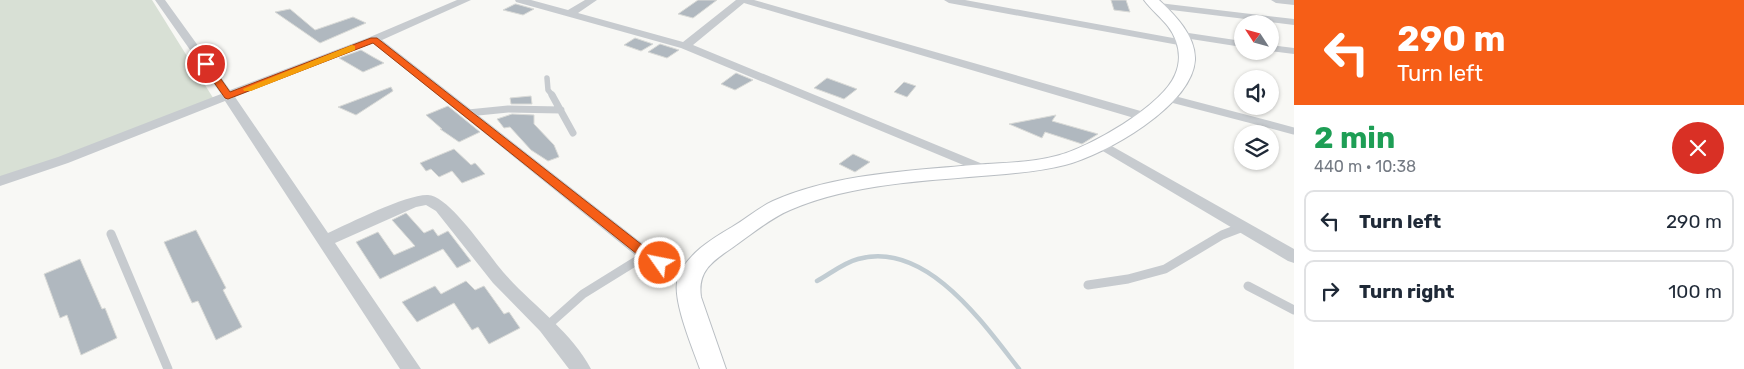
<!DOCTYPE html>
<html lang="en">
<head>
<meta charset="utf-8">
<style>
	:root { --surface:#fff; --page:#f2f2f3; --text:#1f2937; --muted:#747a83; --line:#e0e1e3 }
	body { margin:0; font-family:Rubik,sans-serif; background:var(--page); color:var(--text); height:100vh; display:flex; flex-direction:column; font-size:19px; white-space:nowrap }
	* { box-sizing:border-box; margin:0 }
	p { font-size:16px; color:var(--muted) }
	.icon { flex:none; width:28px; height:28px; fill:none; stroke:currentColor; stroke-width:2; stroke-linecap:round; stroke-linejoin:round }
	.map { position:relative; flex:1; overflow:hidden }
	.panel { display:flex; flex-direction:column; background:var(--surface); width:450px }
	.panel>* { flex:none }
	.banner { background:#f65e17; color:#fff; overflow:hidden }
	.needle { width:32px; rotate:306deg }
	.tools { position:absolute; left:1234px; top:15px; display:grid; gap:10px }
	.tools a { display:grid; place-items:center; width:45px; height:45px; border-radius:50%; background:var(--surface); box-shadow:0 1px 4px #0004; font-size:25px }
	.pin { position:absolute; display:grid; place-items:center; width:42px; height:42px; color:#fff; margin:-21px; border:2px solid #fff; border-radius:50%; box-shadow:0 1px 5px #0007 }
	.me { position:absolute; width:55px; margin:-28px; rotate:303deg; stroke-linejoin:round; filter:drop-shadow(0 0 4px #0008) }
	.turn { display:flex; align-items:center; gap:18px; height:105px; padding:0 20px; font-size:22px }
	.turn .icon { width:65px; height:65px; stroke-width:2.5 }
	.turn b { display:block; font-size:35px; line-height:42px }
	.round { display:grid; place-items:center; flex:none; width:52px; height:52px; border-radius:26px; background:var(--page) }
	.headline { display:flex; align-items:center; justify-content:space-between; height:85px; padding:0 20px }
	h1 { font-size:30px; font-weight:700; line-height:38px; color:#1e9e55 }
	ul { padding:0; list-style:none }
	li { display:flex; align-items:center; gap:15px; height:62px; margin:0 10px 8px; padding:0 10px; border:2px solid var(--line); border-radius:10px }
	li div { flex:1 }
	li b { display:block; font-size:19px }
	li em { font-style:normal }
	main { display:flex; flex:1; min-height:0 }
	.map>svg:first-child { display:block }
</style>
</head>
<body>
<main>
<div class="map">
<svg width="1294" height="369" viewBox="0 0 1294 369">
	<rect width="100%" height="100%" fill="#f8f8f5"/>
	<path fill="#d8e0d5" d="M0 0H152L215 101 0 181Z"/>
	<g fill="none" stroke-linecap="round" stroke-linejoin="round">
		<path stroke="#c1ccd2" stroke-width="4.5" d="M817 281C830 274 843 263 858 259 926 240 983 323 1019 369"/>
	</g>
	<path fill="#b0b8bf" stroke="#d9dad7" d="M698 0H717L693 18 678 14Z
		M1111 0H1126L1130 12 1114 10Z
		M515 4H516L534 9 523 15 503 10Z
		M290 9 315 30 353 17 366 23 320 43 275 12Z
		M635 38 653 44 641 51 624 45Z
		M660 44 679 50 667 58 648 52Z
		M361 50 373 57 384 63 363 72 339 58Z
		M736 73 753 80 735 90 721 84Z
		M827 78 857 89 844 99 814 88Z
		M904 82 916 86 907 97 894 92Z
		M391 87 393 91 356 115 338 107Z
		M531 96 532 104H511L510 98Z
		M448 106 480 132 459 142 440 129H442L426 115Z
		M512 114 534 115V124L554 145 559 157 548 161 531 150 510 127 504 128 497 119Z
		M1056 115 1052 121 1098 134 1082 144 1045 132 1042 138 1009 124Z
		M454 149 471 165 475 163 485 174 462 183 452 171 439 177 431 169 426 171 420 163Z
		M853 154 870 162 855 172 839 164Z
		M406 213 424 233 433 229 438 236 448 231 471 261 457 268 443 249 380 279 356 242 378 232 394 255 415 246 392 220Z
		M196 230 226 288 223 290 242 327 216 340 198 301 192 303 164 242Z
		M80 259 102 309 105 308 117 338 81 355 67 315 60 318 44 274Z
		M466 281 475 290 484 286 504 314 509 312 520 328 489 344 478 327 472 330 454 303 417 322 402 302 435 286 441 294Z"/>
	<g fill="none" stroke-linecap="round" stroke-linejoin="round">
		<g stroke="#b9bec3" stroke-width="2">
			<path id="secondary" d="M1144 0H1159C1175 15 1196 36 1195 60 1192 106 1105 155 1065 165 1042 171 1018 173 994 175 927 181 852 183 790 210 771 218 753 233 736 245 715 260 697 269 701 297L726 369H700C693 349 671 298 678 278 686 255 711 239 732 227 746 219 758 208 773 201 833 174 909 171 973 165 1001 163 1029 163 1056 156 1089 148 1162 106 1175 75 1180 64 1180 52 1176 41 1170 23 1155 15 1144 0Z"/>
		</g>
		<path stroke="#c7cbcf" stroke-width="5.5" d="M547 78 548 90 553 96"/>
		<path stroke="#c7cbcf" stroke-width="7" d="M552 95 573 133
			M1168 98 1294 131
			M468 113 508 109 561 110"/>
		<path stroke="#c7cbcf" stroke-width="9" d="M111 234 168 369
			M1088 285 1128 279 1165 269 1222 235 1243 227
			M1248 286 1294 310
			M547 326 583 294 646 255"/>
		<path fill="#c7cbcf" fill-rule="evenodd" d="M155 0H165L230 90 370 37 457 0H471L382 40 652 251 695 275 698 279 695 283 689 285 683 283 640 259 373 43 235 97 328 233C350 223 407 194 428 195 450 196 489 256 504 273 531 304 572 332 591 369H569L540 331 493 283 436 211 426 205 416 207 335 243 421 369H400L225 101 68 163 0 186V176L58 157 221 94Z
			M515 0H531L568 10 585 0H597L578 13 683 42 736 0H754L1151 114 1153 117 1146 121 1141 120 744 3 693 45 990 167 992 170 990 173 985 174 681 48 516 2Z
			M944 0H965L1184 40 1190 43 1184 46 949 3Z
			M1271 0H1294V5L1276 3Z
			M1159 3 1294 19V25L1155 8 1154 6Z
			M1182 32 1242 41V47L1178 37 1177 35Z
			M1270 45 1294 48V54L1269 51Z
			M1101 140 1294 249V263L1288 261 1096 147 1094 144Z"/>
		<use href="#secondary" fill="#fff" fill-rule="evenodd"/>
	</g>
	<path fill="#f65e17" stroke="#a03d0f" d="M371 38H377L651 252 665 260 667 263 665 266H656L642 258 373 43 228 99 225 98 201 64 202 62H209L230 92Z"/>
	<path fill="#f59e0b" d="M352 45 355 46V50L251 91H244L243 89Z"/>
</svg>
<div class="tools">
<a><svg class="needle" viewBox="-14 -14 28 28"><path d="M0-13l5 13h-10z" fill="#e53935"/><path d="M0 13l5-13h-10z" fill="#747a83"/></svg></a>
<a><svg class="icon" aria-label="sound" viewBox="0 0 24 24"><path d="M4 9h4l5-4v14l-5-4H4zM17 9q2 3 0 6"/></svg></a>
<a><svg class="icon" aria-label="layers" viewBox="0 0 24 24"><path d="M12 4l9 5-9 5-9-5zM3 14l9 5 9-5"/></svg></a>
</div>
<div class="pin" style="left:206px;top:64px;background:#d93025"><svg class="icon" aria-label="arrive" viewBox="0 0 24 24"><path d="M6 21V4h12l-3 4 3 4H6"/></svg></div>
<svg class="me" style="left:660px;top:263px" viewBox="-20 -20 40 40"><circle r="17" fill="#f65e17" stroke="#fff" stroke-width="3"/><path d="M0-11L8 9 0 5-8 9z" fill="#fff"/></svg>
</div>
<section class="panel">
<div class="banner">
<div class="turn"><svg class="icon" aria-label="left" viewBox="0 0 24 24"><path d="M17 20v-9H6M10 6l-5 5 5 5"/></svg><div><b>290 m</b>Turn left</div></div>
</div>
<div class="headline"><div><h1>2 min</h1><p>440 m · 10:38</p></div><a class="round" style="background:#d93025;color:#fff"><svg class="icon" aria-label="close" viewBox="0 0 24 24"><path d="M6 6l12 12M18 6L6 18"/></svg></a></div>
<ul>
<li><svg class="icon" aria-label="left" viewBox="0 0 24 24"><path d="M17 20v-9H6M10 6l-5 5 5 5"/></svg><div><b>Turn left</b></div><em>290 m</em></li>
<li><svg class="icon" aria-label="right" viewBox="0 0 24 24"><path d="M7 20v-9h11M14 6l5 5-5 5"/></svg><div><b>Turn right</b></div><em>100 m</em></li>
</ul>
</section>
</main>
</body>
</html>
